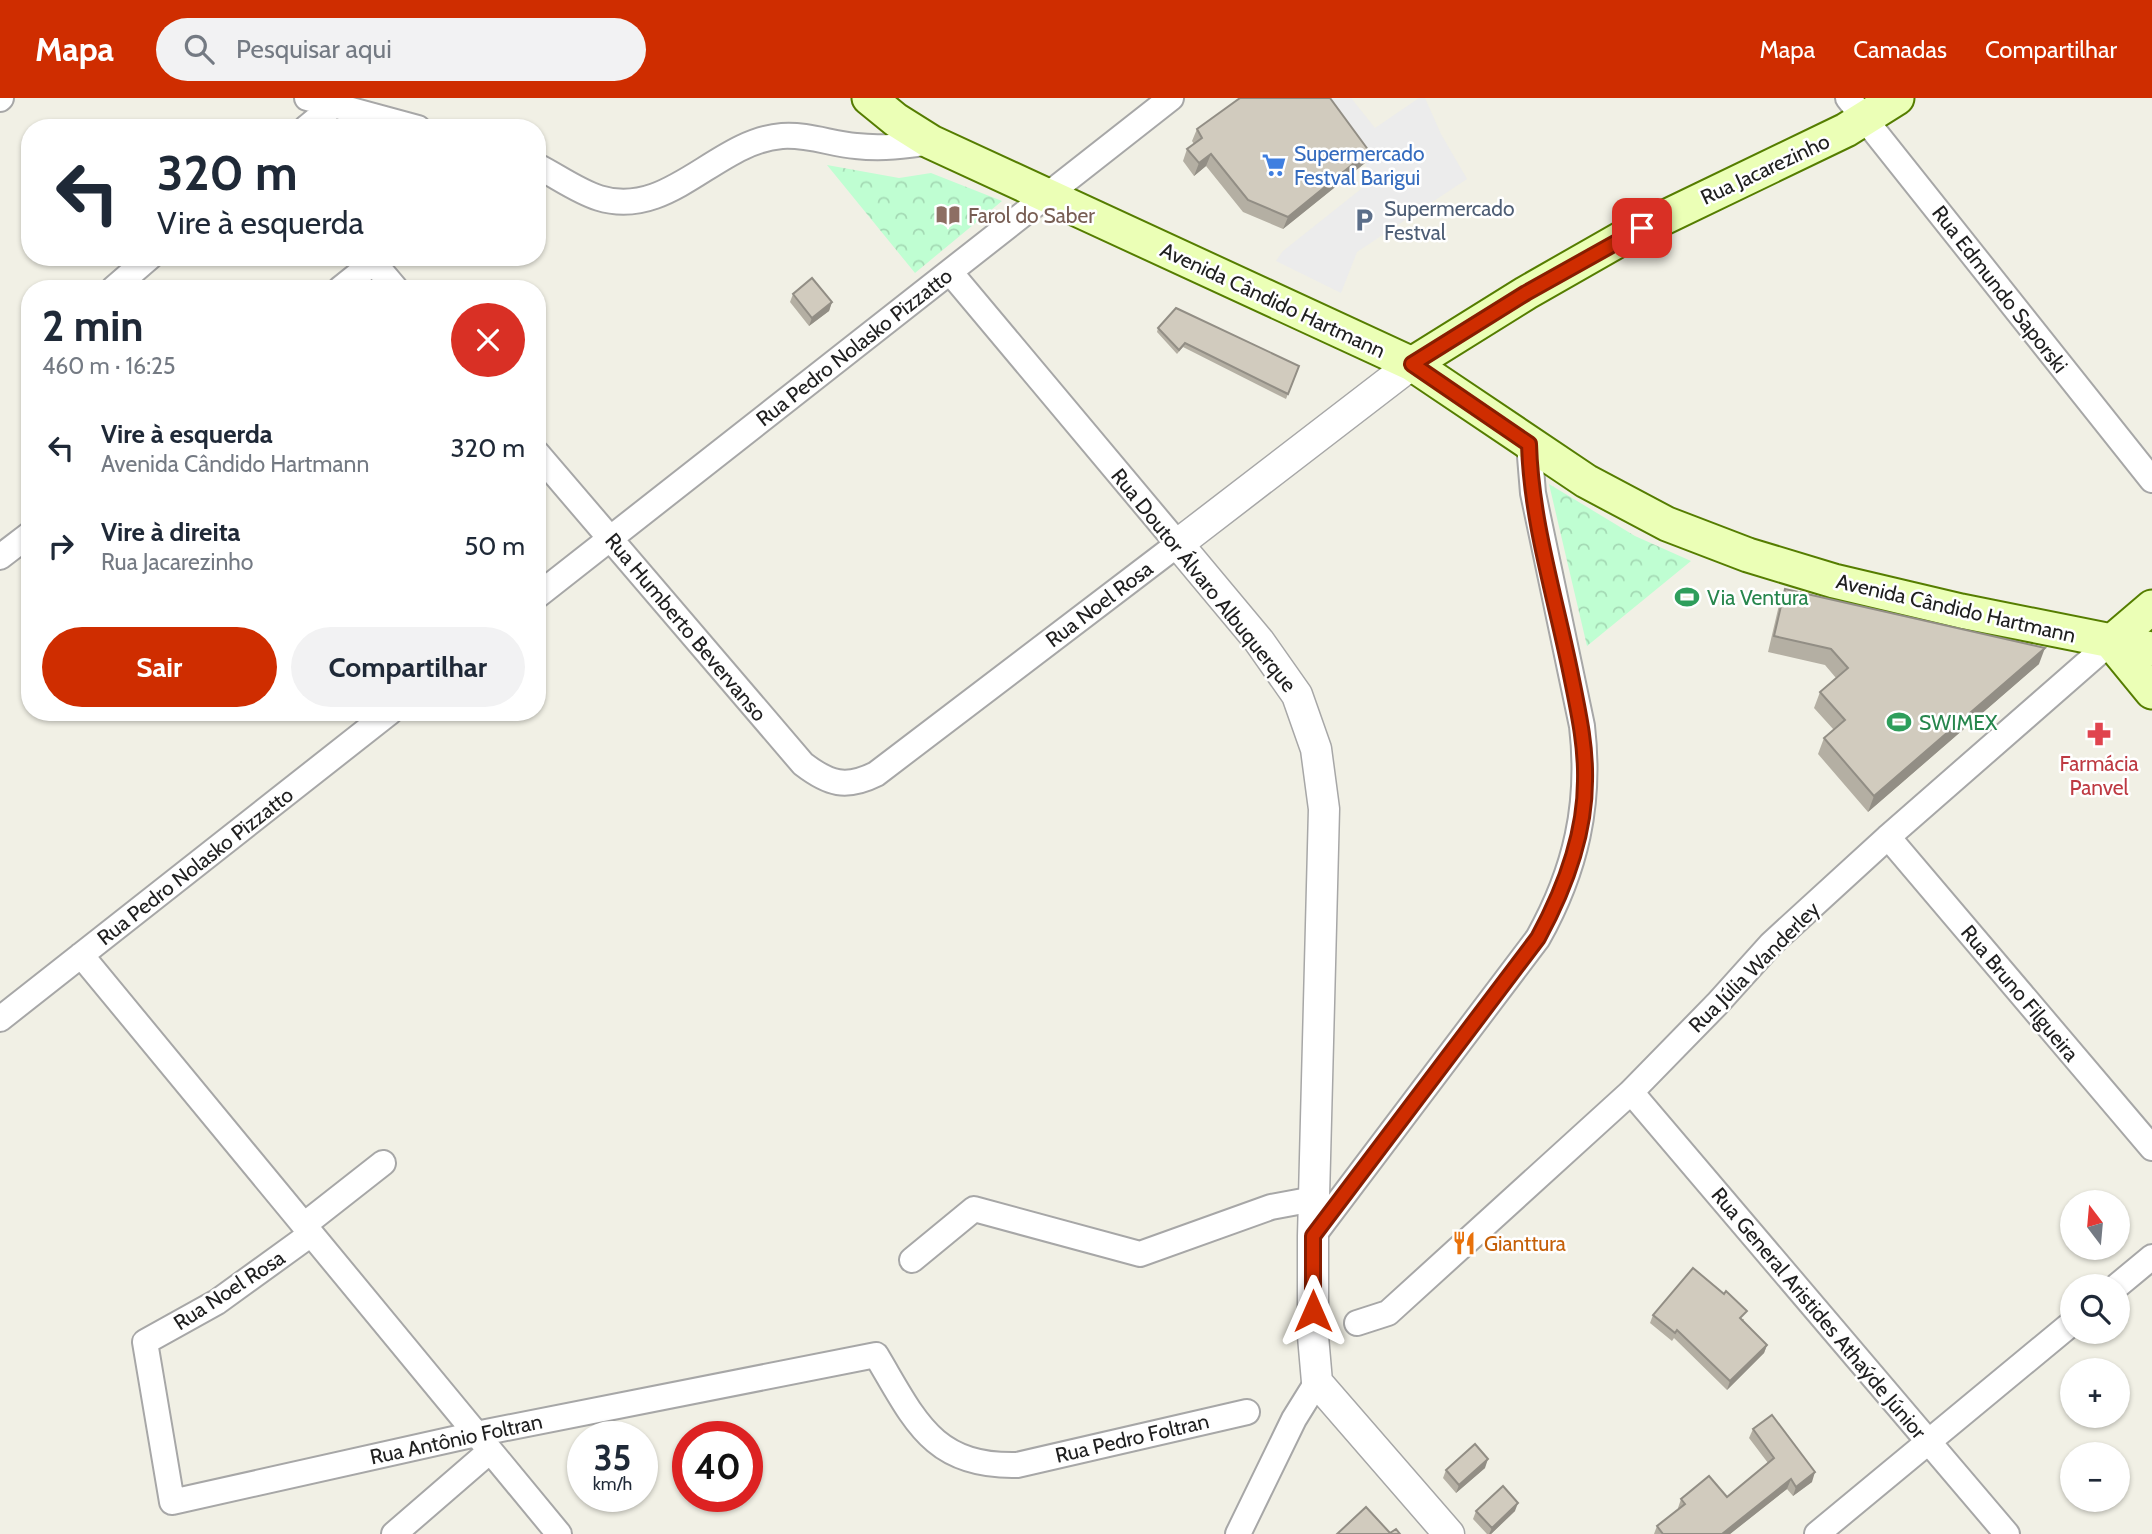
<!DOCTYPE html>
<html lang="pt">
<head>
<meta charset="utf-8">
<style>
	:root { --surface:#fff; --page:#f2f2f3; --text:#1f2937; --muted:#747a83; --accent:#cf2d00 }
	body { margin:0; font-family:Cabin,sans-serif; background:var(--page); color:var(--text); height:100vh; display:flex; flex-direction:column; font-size:26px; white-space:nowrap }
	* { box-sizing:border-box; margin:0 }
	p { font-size:23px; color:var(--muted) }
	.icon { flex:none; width:38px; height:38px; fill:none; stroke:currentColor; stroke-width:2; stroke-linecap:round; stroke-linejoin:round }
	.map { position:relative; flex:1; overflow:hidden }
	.panel { position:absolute; left:21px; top:182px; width:525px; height:441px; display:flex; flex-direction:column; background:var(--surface); border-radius:28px; box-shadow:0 2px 5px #0004 }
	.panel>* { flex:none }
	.guide { position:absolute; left:21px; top:21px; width:525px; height:147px; border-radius:28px; box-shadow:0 2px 5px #0004; background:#fff; color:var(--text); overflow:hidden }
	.needle { width:46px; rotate:344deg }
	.controls { position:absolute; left:2060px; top:1092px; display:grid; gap:14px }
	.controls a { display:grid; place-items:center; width:70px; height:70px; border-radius:50%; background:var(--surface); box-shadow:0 2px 5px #0004; font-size:35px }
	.speed { position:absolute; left:567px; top:1323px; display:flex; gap:14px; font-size:35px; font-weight:700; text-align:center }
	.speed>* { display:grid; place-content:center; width:91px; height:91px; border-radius:50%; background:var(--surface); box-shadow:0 2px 5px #0004; line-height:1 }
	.speed small { font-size:18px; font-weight:400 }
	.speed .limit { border:10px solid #d22; background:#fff; color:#111 }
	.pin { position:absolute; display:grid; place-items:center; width:60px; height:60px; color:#fff; margin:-30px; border-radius:14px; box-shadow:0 4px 10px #0006 }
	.me { position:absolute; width:77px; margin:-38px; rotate:0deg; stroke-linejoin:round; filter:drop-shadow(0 0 5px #0008) }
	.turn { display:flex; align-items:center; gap:24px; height:147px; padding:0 21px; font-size:32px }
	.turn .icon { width:91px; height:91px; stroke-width:2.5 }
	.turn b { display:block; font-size:49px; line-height:60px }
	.round { display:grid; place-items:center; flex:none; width:74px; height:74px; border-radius:37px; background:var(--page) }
	.summary { display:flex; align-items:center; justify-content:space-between; height:119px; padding:0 21px }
	h1 { font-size:42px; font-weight:700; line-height:52px }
	.button { display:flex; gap:14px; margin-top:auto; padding:14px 21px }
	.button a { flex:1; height:80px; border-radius:42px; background:var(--accent); color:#fff; font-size:28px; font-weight:700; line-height:80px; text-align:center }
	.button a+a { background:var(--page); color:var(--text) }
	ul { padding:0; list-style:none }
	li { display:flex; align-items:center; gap:21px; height:98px; padding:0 21px }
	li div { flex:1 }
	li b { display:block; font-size:26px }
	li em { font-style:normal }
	header { display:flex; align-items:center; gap:42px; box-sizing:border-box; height:98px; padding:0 35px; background:var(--accent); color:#fff }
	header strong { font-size:33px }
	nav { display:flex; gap:38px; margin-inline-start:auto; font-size:24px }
	.search { width:490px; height:63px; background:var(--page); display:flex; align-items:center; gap:18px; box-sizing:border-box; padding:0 24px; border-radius:38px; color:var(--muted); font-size:26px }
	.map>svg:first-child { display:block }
</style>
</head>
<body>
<header>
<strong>Mapa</strong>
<div class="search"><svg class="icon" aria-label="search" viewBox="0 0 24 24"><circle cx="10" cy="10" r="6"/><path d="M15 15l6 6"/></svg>Pesquisar aqui</div>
<nav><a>Mapa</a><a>Camadas</a><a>Compartilhar</a></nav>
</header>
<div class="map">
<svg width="2152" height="1436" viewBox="0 0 2152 1436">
	<defs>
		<pattern id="park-crowns" width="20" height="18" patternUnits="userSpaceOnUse" patternTransform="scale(1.75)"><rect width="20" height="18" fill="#bffed2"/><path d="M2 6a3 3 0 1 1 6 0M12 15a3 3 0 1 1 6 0" fill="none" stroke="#a4d9b4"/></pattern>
	</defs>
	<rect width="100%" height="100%" fill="#f1f0e5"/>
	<path fill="url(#park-crowns)" d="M827 67 899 80 931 75 1002 103 915 175Z
		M1549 386 1635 438 1691 463 1587 548Z"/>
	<path fill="#ececec" d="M1316 0H1351L1375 30 1419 0H1425L1441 36 1467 81 1357 154 1341 195 1276 163 1283 153 1361 91 1369 76 1365 65Z"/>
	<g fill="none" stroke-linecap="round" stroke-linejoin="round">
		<g stroke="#a7a7a7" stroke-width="28">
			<path id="minor" d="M307 0 418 30
				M1848 0 2152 382
				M0 1 1 0
				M306 30 334 7
				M537 68C557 78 577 93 599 100 669 122 716 43 782 38 807 36 832 46 856 48 882 51 906 48 931 44
				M369 159 396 191
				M113 191 150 159
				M340 191 380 159
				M537 355 803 666C829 686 846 691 876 676L1178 446 950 174
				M0 459 30 436
				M537 498 1171 0
				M1888 739 2152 1050
				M81 857 559 1436
				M0 921 390 614
				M1631 994 2007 1436
				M304 1127 383 1065
				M311 1136 217 1204 145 1244 172 1404 476 1336 876 1257C915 1322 932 1369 1017 1367L1247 1314
				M1313 1138 1538 840C1576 772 1591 706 1582 628L1533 395 1529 346
				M912 1162 974 1111 1140 1156 1271 1109 1314 1101
				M2117 1188 2152 1159
				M1357 1225 1388 1215 1631 994 1717 906 1771 846 1888 739 2111 544
				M394 1436 490 1353
				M1238 1436 1294 1321 1317 1284
				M1817 1436 2072 1225"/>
		</g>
		<g stroke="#a7a7a7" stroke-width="33">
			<path id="tertiary" d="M1412 266 1178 446 1259 543 1297 597 1316 651 1324 711 1313 1138V1238L1317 1284 1449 1436"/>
		</g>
		<g stroke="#557d00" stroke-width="37">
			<path id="secondary" d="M869 0 896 22 931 44 1412 266 1586 383 1667 426 1748 457 1834 483 1961 513 2152 551
				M1412 266 1526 195 1624 139 1846 32 1897 0
				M2111 544 2152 594
				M2111 544 2152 509"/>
		</g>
		<use href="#minor" stroke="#fff" stroke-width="24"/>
		<use href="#tertiary" stroke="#fff" stroke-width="30"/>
		<use href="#secondary" stroke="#ebffb6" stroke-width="33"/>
	</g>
	<path fill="#b4afa3" d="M1197 31 1369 53 1365 65 1283 131 1243 114 1206 68 1194 78 1183 63 1187 51 1194 46 1192 43Z
		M793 196 832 204 829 213 809 228 790 204Z
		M1158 230 1299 268 1286 301 1183 249 1177 256 1157 234Z
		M1785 491 2039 566 1868 714 1818 656 1824 640 1834 632 1814 610 1820 594 1836 580 1825 567 1768 554 1779 507Z
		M1653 1217 1744 1221 1743 1223 1767 1247 1764 1255 1727 1292 1674 1240 1672 1243 1650 1225Z
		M1753 1331 1812 1384 1793 1398 1787 1391 1730 1436H1654L1657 1428 1678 1411V1410L1681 1401 1727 1399 1768 1365 1749 1340Z
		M1485 1370 1456 1395 1443 1380 1446 1372Z
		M1476 1413H1515L1491 1436H1487L1473 1421Z"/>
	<path fill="#928e85" d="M1369 53 1365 65 1283 131 1288 119Z
		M1211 56 1206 68 1194 78 1199 65Z
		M832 204 829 213 809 228 812 220Z
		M2045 550 2039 566 1868 714 1874 698Z
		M1767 1247 1764 1255 1727 1292 1730 1283Z
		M1488 1361 1485 1370 1456 1395 1459 1387Z
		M1815 1374 1812 1384 1793 1398 1796 1389Z
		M1791 1381 1787 1391 1730 1436H1722Z
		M1518 1405 1515 1413 1491 1436H1489L1492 1430Z"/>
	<path fill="#d1cbbe" stroke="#928e85" stroke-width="2" d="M1240 0H1330L1369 53 1288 119 1248 102 1211 56 1199 65 1187 51 1202 40 1197 31Z
		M812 180 832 204 812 220 793 196Z
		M1176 210 1299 268 1288 296 1185 245 1179 252 1158 230Z
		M1785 491 2045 550 1874 698 1824 640 1845 622 1820 594 1848 570 1831 551 1774 538Z
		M1693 1170 1724 1196 1726 1193 1747 1213 1740 1220 1767 1247 1730 1283 1677 1232 1675 1235 1653 1217Z
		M1772 1317 1815 1374 1796 1389 1791 1381 1722 1436H1663L1657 1428 1685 1406 1681 1401 1709 1378 1727 1399 1774 1360 1753 1331Z
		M1475 1346 1488 1361 1459 1387 1446 1372Z
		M1503 1388 1518 1405 1492 1430 1476 1413Z
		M1366 1409 1390 1435 1396 1431 1400 1436H1337Z"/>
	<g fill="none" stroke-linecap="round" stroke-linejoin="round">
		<g stroke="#871d00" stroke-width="18">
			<path id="route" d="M1313 1213V1138L1538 840C1564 792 1585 738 1585 683 1586 647 1578 612 1571 577 1556 502 1531 423 1529 346L1412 266 1526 195 1642 130"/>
		</g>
		<use href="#route" stroke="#cf2d00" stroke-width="12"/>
	</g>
	<defs>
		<g id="supermarket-bare" transform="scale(1.89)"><path d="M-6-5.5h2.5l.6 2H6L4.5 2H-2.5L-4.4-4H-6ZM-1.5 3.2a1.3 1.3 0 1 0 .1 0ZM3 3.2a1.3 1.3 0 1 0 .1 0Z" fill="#3f7fe0" stroke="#fff" stroke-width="2.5" paint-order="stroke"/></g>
		<g id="library-bare" transform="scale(1.89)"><path d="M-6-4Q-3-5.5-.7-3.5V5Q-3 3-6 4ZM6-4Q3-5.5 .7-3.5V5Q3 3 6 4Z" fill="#8d6e63" stroke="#fff" stroke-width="2.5" paint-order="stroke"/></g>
		<g id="parking-bare" transform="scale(1.89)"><path d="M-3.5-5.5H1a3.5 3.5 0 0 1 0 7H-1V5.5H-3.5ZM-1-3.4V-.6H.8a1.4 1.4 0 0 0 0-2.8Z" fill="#5c6f8a" stroke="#fff" stroke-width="2.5" paint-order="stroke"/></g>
		<g id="stadium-bare" transform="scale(1.89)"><path d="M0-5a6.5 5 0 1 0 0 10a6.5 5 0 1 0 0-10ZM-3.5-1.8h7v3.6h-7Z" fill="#2e9e5b" stroke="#fff" stroke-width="2.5" paint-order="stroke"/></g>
		<g id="pharmacy-bare" transform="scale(1.89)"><path d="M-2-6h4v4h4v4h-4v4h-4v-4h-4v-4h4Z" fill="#e0444e" stroke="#fff" stroke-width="2.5" paint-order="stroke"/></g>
		<g id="restaurant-bare" transform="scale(1.89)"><path d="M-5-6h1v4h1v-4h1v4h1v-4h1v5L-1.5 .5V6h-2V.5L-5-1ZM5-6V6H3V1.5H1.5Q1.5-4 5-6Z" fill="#e8710a" stroke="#fff" stroke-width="2.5" paint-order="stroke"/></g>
	</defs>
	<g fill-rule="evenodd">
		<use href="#supermarket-bare" x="1274" y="67"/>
		<use href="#library-bare" x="948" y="117"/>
		<use href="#parking-bare" x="1364" y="122"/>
		<use href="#stadium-bare" x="1687" y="499"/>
		<use href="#stadium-bare" x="1899" y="624"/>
		<use href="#pharmacy-bare" x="2099" y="636"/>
		<use href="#restaurant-bare" x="1464" y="1145"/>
	</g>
	<g text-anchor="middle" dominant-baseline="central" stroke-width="5" stroke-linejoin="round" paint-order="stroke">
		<g font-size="21" fill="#366cbe" stroke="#fff" text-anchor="start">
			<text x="1294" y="55">Supermercado<tspan x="1294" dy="24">Festval Barigui</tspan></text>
		</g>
		<g font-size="21" fill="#202020" stroke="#fff">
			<text transform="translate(1765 71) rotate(-25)">Rua Jacarezinho</text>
			<text transform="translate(2000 191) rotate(52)">Rua Edmundo Saporski</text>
			<text transform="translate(1273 202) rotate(25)">Avenida Cândido Hartmann</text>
			<text transform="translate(854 249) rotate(-38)">Rua Pedro Nolasko Pizzatto</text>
			<text transform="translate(1204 482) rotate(51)">Rua Doutor Álvaro Albuquerque</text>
			<text transform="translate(1099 506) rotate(-37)">Rua Noel Rosa</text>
			<text transform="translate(1956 510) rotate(13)">Avenida Cândido Hartmann</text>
			<text transform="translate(686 529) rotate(50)">Rua Humberto Bevervanso</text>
			<text transform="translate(195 768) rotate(-38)">Rua Pedro Nolasko Pizzatto</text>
			<text transform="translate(1754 869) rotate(-45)">Rua Júlia Wanderley</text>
			<text transform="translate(2020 895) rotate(50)">Rua Bruno Filgueira</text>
			<text transform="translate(229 1192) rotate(-33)">Rua Noel Rosa</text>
			<text transform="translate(1819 1215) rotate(50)">Rua General Aristides Athaýde Júnior</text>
			<text transform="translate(1132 1340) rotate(-13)">Rua Pedro Foltran</text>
			<text transform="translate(456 1341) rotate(-12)">Rua Antônio Foltran</text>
		</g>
		<g font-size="21" fill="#4e5e75" stroke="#fff" text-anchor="start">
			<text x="1384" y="110">Supermercado<tspan x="1384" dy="24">Festval</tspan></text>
		</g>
		<g font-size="21" fill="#785e54" stroke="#fff" text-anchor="start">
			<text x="968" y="117">Farol do Saber</text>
		</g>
		<g font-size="21" fill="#27864d" stroke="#fff" text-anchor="start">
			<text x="1707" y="499">Via Ventura</text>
			<text x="1919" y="624">SWIMEX</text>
		</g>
		<g font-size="21" fill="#be3a42" stroke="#fff">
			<text x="2099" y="665">Farmácia<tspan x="2099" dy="24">Panvel</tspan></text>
		</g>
		<g font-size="21" fill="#c56008" stroke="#fff" text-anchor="start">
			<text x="1484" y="1145">Gianttura</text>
		</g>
	</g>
</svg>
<div class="controls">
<a><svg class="needle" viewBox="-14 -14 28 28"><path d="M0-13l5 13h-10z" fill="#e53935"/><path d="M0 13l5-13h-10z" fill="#747a83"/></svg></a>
<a><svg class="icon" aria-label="search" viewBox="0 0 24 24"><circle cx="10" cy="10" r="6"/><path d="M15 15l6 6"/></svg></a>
<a>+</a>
<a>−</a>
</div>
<div class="speed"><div>35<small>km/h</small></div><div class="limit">40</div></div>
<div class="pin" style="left:1642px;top:130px;background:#d93025"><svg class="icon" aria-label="arrive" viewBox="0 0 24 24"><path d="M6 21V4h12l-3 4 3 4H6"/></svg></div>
<svg class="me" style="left:1313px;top:1213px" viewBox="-20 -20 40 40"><path d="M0-17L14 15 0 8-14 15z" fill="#cf2d00" stroke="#fff" stroke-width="4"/></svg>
<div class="guide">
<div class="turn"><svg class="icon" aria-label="left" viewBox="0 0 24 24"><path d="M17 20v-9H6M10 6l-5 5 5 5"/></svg><div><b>320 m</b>Vire à esquerda</div></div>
</div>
<section class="panel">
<div class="summary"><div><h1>2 min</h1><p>460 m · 16:25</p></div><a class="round" style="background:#d93025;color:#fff"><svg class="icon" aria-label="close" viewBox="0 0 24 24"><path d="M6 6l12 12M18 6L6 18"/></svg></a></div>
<ul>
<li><svg class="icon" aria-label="left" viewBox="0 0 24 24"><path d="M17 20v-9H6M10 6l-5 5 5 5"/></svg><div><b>Vire à esquerda</b><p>Avenida Cândido Hartmann</p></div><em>320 m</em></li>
<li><svg class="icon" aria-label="right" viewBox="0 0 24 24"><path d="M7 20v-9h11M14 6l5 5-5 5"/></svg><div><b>Vire à direita</b><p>Rua Jacarezinho</p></div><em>50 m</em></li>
</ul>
<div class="button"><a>Sair</a><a>Compartilhar</a></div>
</section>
</div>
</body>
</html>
